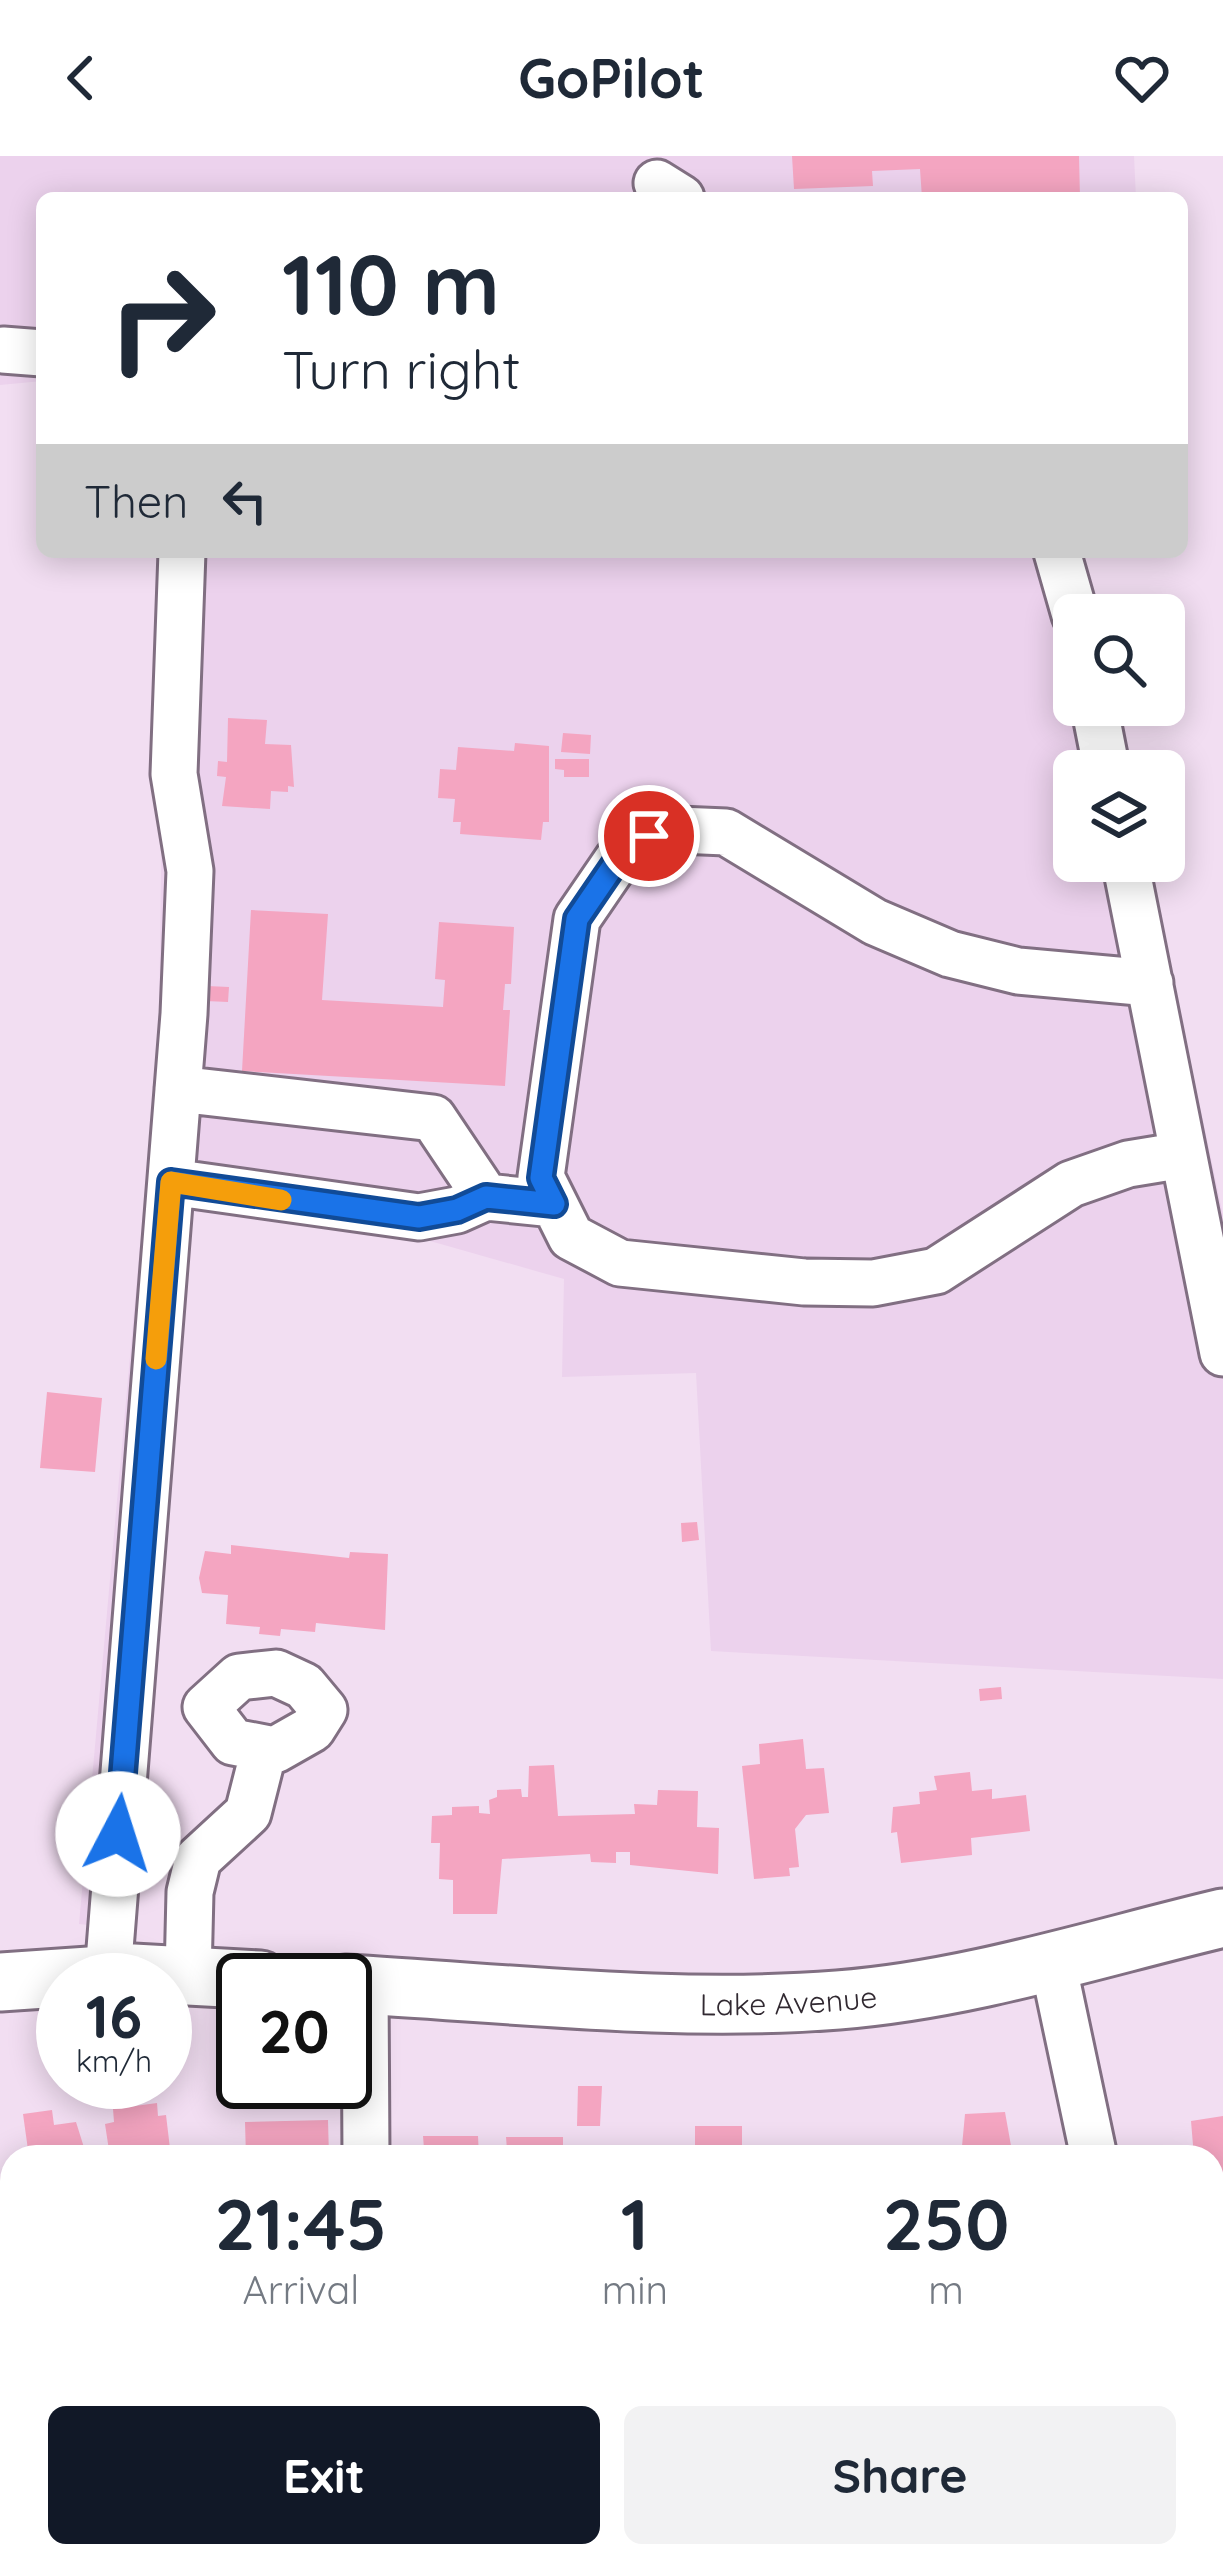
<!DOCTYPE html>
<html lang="en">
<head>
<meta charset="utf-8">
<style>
	:root { --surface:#fff; --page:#f2f2f3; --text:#1f2937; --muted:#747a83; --accent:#111827 }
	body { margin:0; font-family:Quicksand,sans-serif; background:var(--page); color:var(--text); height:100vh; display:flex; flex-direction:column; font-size:45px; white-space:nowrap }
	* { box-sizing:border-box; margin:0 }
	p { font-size:39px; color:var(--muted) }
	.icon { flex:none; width:66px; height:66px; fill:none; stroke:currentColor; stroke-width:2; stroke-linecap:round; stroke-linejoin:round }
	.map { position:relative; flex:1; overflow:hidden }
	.sheet { position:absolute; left:0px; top:1989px; width:1224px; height:423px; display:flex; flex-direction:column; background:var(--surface); border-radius:36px 36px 0 0; box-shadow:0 6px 30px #0003 }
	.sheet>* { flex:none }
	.banner { position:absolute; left:36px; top:36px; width:1152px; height:366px; border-radius:18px; box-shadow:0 6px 30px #0003; background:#fff; color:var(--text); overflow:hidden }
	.controls { position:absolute; left:1053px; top:438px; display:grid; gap:24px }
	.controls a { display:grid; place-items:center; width:132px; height:132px; border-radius:18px; background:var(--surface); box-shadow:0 6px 30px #0003; font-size:60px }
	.speed { position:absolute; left:36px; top:1797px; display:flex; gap:24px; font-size:60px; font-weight:700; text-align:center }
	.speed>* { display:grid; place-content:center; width:156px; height:156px; border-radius:50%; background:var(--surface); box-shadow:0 6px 30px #0003; line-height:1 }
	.speed small { font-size:30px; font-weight:400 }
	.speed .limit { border:6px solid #111; border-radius:18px; background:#fff; color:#111 }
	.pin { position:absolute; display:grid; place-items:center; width:102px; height:102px; color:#fff; margin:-51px; border:6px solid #fff; border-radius:50%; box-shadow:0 3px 12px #0007 }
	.me { position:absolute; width:132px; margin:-66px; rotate:5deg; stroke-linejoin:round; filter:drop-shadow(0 0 9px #0008) }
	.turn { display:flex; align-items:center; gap:42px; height:252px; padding:0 48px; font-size:54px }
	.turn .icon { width:156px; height:156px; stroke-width:2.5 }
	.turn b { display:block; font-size:84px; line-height:102px }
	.then { display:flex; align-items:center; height:114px; padding:0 48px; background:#0003; gap:24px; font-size:45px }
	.eta { display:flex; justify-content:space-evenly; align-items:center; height:204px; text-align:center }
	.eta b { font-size:72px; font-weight:700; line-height:84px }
	.cta { display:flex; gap:24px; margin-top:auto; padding:24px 48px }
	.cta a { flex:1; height:138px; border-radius:18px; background:var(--accent); color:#fff; font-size:48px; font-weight:700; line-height:138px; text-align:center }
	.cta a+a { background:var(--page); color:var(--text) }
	header { display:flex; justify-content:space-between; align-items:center; height:156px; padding:0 48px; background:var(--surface); font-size:54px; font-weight:700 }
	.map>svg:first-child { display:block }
</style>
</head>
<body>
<header><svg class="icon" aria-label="back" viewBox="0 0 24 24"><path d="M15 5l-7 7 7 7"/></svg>GoPilot<svg class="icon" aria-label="heart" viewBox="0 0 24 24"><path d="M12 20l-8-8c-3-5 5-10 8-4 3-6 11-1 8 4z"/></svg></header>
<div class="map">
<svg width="1223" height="2410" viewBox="0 0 1223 2410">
	<rect width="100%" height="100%" fill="#f2def2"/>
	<path fill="#ecd2ed" d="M0 0H1134L1136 42H42V225L0 229Z
		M165 396H1083L1096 459H1074V549H1115L1129 615H1074V705H1148L1223 1059V1523L711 1495 696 1217 562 1221 564 1123 416 1081 193 1050 125 1773 79 1768 159 878Z"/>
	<path fill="#f4a5c1" d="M792 0H1079L1080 42H922L920 13 872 15 873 30 794 33Z
		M228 562 267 564 265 588 291 589 294 631 288 630V636L271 635 270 653 222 650 226 621 217 620 218 605 227 606Z
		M563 577 591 579 590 598 561 596Z
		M515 587 549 590V666H543L541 684 460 678 461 666H453L455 643 438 642 440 613 456 614 458 591 514 595Z
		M555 603H589V621H564V614L555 613Z
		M251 754 328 758 322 844 443 851 445 824 435 823 439 766 514 771 511 828H505L503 854H510L505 930 242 915Z
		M207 830 229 831 228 846 206 845Z
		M47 1236 102 1242 95 1316 40 1312Z
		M697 1366 699 1384 682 1386 681 1367Z
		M231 1389 349 1402 350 1396 388 1398 385 1474 316 1467 315 1476 281 1473 280 1480 259 1478 260 1471 226 1468 228 1439 202 1437 199 1422 205 1395 231 1398Z
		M1001 1531 1002 1543 980 1545 979 1533Z
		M803 1583 806 1613 824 1612 829 1657 806 1659 795 1673 799 1711 789 1712 790 1720 754 1723 742 1610 760 1608 759 1588Z
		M554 1609 558 1660 635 1658 634 1648 657 1649 658 1634 698 1635 697 1671 719 1672 718 1718 630 1709V1696H616V1707L591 1706 590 1698 502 1703 497 1758H453V1724L439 1723 440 1687H431L432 1660 452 1659V1651L479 1650V1657L490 1658 489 1644 497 1641V1634L521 1633 522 1641H528L529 1610Z
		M970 1616 972 1635 992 1633V1643L1026 1639 1030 1675 971 1682 972 1699 901 1707 897 1676 891 1677 893 1651 920 1648 919 1636 937 1634 934 1620Z
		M578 1930H602L600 1970H577Z
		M157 1947 158 1960 166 1959 171 2001H110L105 1968 114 1966 113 1953Z
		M52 1954 54 1969 76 1966 87 2001H29L23 1958Z
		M1005 1956 1013 2001H961L965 1958Z
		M1223 1960V2034L1212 2035V2001H1194L1191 1965Z
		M328 1964 329 2001H246L245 1966Z
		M695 1970H742V2001H695Z
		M423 1980H478L479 2001H409V1993H424Z
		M506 1981H563V2001H491V1994H507Z
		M1223 2065V2127H1214L1212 2066Z
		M12 2185V2228L3 2229 0 2187Z
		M439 2400H513V2410H441Z"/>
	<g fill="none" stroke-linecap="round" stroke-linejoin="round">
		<g stroke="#816f82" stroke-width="51">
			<path id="minor" d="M657 27 681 42
				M3 194 42 197
				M1057 396 1075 459
				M1094 549 1107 615
				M1125 705 1223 1197
				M1150 827 1018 815 950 798 875 766 726 676 679 674 649 680 618 703 577 763 541 1021 571 1081 620 1107 804 1126 873 1127 936 1115 1071 1028 1128 1008 1183 999
				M178 933 433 962 486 1041
				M171 1026 419 1061 457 1054 486 1041 554 1048
				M276 1517 304 1530 324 1554 312 1573 275 1594 233 1586 206 1551 239 1521Z
				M1052 1803 1094 2001
				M108 1818 184 858 190 715 174 618 182 396
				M188 1820 190 1736 198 1703 248 1657 264 1594
				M365 1829 366 2001
				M1179 2400 1181 2410
				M352 2410 353 2400"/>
		</g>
		<g stroke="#816f82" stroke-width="63">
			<g id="major">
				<path d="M0 1826 133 1817 260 1824"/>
				<path id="s1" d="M345 1828C509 1837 674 1857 838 1844 968 1834 1097 1792 1223 1762"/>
			</g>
		</g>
		<use href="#minor" stroke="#fff" stroke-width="45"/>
		<use href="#major" stroke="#fff" stroke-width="57"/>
	</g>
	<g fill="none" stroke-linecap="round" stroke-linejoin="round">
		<g stroke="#114b97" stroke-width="30">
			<path id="route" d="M118 1678 171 1026 419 1061 457 1054 486 1041 554 1048 541 1022 577 763 618 703 649 680"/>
		</g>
		<use href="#route" stroke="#1a73e8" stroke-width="21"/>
		<path stroke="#f59e0b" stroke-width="21" d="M156 1203 171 1026 281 1044"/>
	</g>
	<g text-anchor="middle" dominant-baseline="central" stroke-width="12" stroke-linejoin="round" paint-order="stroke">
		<g font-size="30" fill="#312931" stroke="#f2def2">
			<text stroke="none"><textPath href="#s1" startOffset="444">Lake Avenue</textPath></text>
		</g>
	</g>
</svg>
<div class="controls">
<a><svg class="icon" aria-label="search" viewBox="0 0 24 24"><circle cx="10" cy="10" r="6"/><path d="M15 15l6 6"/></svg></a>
<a><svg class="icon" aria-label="layers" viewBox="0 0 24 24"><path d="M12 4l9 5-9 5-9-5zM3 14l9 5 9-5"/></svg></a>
</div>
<div class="speed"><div>16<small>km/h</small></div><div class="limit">20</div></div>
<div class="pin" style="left:649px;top:680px;background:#d93025"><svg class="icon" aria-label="arrive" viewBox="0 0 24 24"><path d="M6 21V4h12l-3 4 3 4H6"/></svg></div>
<svg class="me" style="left:118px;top:1678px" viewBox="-20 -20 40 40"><circle r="19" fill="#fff"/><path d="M0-13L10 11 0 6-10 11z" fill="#1a73e8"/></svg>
<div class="banner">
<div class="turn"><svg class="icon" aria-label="right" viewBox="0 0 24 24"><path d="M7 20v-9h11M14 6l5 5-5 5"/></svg><div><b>110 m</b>Turn right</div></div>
<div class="then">Then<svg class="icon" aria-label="left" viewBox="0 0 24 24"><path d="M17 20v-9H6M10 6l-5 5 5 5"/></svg></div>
</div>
<section class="sheet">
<div class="eta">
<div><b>21:45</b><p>Arrival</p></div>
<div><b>1</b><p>min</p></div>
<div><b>250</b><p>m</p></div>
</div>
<div class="cta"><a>Exit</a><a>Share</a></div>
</section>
</div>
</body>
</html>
